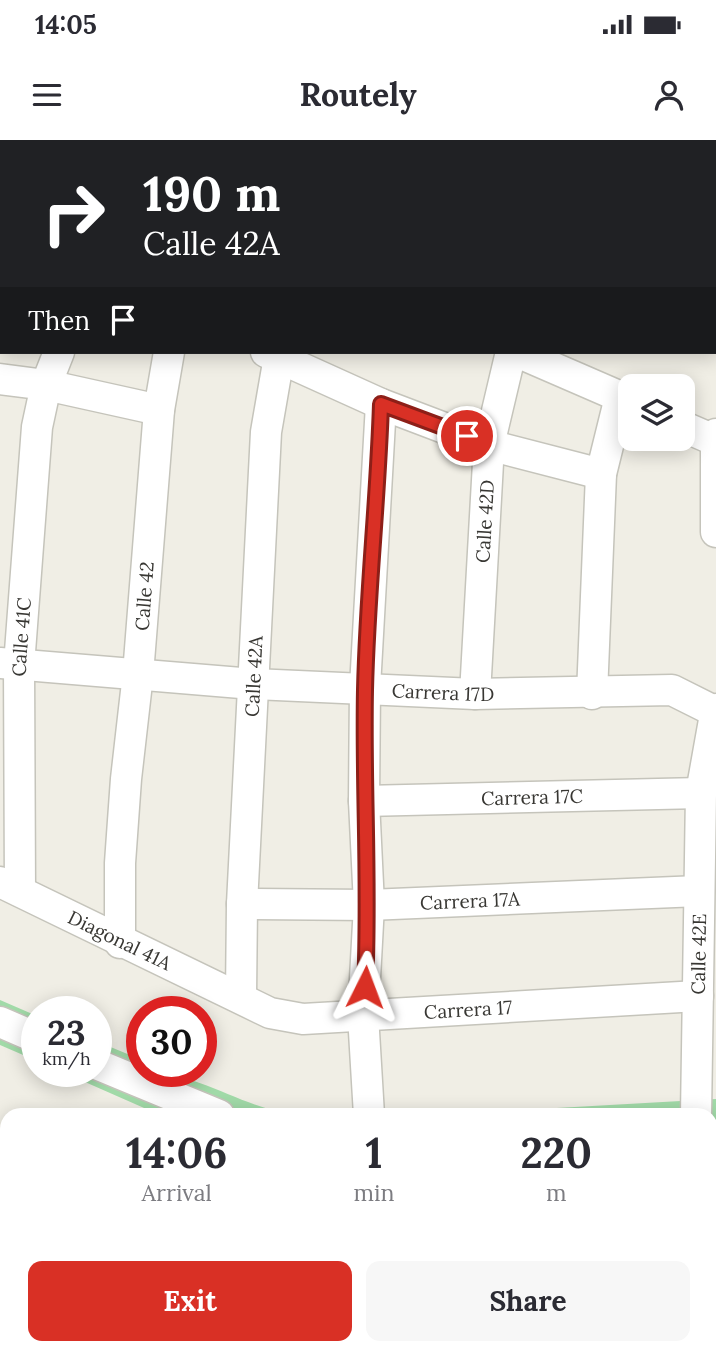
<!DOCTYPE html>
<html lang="en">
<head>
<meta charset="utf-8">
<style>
	:root { --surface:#fff; --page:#f7f7f7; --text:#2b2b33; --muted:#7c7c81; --accent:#d93025 }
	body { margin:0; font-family:Lora,serif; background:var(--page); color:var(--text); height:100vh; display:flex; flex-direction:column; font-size:26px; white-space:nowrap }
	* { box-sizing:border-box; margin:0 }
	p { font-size:23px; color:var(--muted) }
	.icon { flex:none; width:38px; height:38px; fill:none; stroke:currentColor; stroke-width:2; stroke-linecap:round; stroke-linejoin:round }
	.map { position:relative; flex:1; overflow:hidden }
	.drawer { position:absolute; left:0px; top:968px; width:718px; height:247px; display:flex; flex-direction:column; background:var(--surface); border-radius:21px 21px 0 0; box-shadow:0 4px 18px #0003 }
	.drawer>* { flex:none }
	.guide { position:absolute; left:0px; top:0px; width:718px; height:214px; box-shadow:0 4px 18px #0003; background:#202124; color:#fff; overflow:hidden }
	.controls { position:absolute; left:618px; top:234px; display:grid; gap:14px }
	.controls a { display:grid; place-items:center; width:77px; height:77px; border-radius:14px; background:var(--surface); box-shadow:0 4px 18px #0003; font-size:35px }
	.speed { position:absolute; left:21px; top:856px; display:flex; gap:14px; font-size:35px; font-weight:700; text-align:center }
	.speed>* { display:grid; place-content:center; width:91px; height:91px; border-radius:50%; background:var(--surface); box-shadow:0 4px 18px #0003; line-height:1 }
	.speed small { font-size:18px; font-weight:400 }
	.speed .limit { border:10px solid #d22; background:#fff; color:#111 }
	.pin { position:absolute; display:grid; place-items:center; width:60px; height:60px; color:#fff; margin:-30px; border:4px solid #fff; border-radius:50%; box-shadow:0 2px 7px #0007 }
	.me { position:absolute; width:77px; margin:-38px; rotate:3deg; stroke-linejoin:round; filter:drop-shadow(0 0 5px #0008) }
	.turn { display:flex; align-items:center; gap:24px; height:147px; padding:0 28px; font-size:32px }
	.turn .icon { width:91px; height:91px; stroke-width:2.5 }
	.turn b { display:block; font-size:49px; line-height:60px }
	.then { display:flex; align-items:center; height:66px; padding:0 28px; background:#0003; gap:14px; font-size:26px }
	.eta { display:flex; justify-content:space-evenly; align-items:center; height:119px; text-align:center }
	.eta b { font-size:42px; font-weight:700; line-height:49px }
	.primary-button { display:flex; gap:14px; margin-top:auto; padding:14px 28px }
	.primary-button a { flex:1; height:80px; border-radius:14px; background:var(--accent); color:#fff; font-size:28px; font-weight:700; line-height:80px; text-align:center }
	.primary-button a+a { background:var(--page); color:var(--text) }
	.status { display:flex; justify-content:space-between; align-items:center; height:49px; padding:0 35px; background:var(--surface); direction:ltr }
	.status svg { height:19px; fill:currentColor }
	header { display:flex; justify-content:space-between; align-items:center; height:91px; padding:0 28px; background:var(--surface); font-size:32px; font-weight:700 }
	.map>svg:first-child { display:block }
</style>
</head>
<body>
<div class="status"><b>14:05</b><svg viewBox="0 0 49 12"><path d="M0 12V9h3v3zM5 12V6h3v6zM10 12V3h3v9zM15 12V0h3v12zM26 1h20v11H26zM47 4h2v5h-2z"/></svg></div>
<header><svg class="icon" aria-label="menu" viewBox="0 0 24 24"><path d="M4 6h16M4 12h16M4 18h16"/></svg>Routely<svg class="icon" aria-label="person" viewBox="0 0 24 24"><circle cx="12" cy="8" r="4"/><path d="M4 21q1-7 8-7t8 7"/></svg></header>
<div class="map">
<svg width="716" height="1214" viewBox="0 0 716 1214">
	<rect width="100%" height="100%" fill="#f0eee5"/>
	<path fill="#a1daa8" d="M0 860 37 876V921L0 905Z
		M96 901 142 920V931C195 931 241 967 294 975H160L60 931H96Z
		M716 959V993H711L710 975H433Z"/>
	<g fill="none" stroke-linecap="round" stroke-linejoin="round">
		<g stroke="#c5c4bb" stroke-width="33">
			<g id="minor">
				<path d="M290 0 294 2"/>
				<path d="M508 0 512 2"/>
				<path d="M52 2 53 0"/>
				<path d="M149 2 150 0"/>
				<path d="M258 2V0"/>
				<path d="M485 2 486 0"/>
				<path d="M545 2 547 0"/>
				<path d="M688 2 690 0"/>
				<path d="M0 105 2 101"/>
				<path d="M716 190V191"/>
				<path d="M266 212 381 264 489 305 601 334"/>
				<path d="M517 212 630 261"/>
				<path d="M0 239 46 245 159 270"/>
				<path d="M682 286 714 300"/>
				<path d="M716 294V392"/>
				<path id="s1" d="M0 523 253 544 475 554 672 550 716 572"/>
				<path id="s2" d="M475 554 489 305 511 212"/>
				<path d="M592 554 601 334 620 257"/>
				<path id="s3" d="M364 661 701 653"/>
				<path id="s4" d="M0 742 270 873 303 879 698 856"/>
				<path id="s5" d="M20 751 19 525 37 287 46 245 59 212"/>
				<path id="s6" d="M242 764 369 765 699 751"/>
				<path id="s7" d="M120 803V723L126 639 138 534 159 270 169 212"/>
				<path id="s8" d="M241 856 242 764 266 292 279 217"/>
				<path d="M0 882 37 898"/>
				<path d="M96 924 219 975"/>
				<path d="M369 975 363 875 369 765 364 661 365 547 381 264"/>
				<path id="s9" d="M696 975 701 653 716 569"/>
				<path d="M0 1036 7 1039"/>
				<path d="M710 1163 716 1065"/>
				<path d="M0 1208 7 1189"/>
				<path d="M396 1208 415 1214"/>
				<path d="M96 1214 97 1208"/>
				<path d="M208 1214 211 1208"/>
				<path d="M329 1214 333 1208"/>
				<path d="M487 1214 488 1208"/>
				<path d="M601 1214 602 1208"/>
				<path d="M708 1214V1208"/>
			</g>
		</g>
		<use href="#minor" stroke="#fff" stroke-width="30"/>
	</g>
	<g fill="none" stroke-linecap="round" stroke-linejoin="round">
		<g stroke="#8d1f18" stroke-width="18">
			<path id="route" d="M365 847C370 748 363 649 365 550 367 455 378 359 381 264L467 296"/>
		</g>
		<use href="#route" stroke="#d93025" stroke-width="12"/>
	</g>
	<g text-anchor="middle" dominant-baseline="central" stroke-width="7" stroke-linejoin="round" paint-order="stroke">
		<g font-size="19" fill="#383733" stroke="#fff">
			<text stroke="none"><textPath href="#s2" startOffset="173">Calle 42D</textPath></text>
			<text stroke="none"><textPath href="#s7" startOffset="348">Calle 42</textPath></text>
			<text stroke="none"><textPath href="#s5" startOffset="254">Calle 41C</textPath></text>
			<text stroke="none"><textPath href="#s8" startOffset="320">Calle 42A</textPath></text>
			<text stroke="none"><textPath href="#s1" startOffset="444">Carrera 17D</textPath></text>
			<text stroke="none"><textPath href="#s3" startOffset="168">Carrera 17C</textPath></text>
			<text stroke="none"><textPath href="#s6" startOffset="228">Carrera 17A</textPath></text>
			<text stroke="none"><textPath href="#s4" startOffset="133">Diagonal 41A</textPath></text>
			<text stroke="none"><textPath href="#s9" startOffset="161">Calle 42E</textPath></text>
			<text stroke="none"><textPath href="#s4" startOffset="499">Carrera 17</textPath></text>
		</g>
	</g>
</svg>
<div class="controls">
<a><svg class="icon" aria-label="layers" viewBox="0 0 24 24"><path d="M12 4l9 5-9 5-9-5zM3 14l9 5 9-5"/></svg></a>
</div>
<div class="speed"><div>23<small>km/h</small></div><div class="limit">30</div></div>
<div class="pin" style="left:467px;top:296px;background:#d93025"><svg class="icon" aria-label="arrive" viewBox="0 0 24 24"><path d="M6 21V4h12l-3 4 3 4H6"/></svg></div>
<svg class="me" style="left:365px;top:847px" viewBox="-20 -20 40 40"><path d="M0-17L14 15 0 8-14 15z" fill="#d93025" stroke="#fff" stroke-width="4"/></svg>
<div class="guide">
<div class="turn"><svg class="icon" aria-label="right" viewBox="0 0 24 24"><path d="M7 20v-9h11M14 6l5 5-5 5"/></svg><div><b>190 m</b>Calle 42A</div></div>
<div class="then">Then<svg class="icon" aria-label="arrive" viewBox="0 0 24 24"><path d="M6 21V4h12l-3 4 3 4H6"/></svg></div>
</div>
<section class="drawer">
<div class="eta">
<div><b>14:06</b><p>Arrival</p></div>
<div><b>1</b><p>min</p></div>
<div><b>220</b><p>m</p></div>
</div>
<div class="primary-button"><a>Exit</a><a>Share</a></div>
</section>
</div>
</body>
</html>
